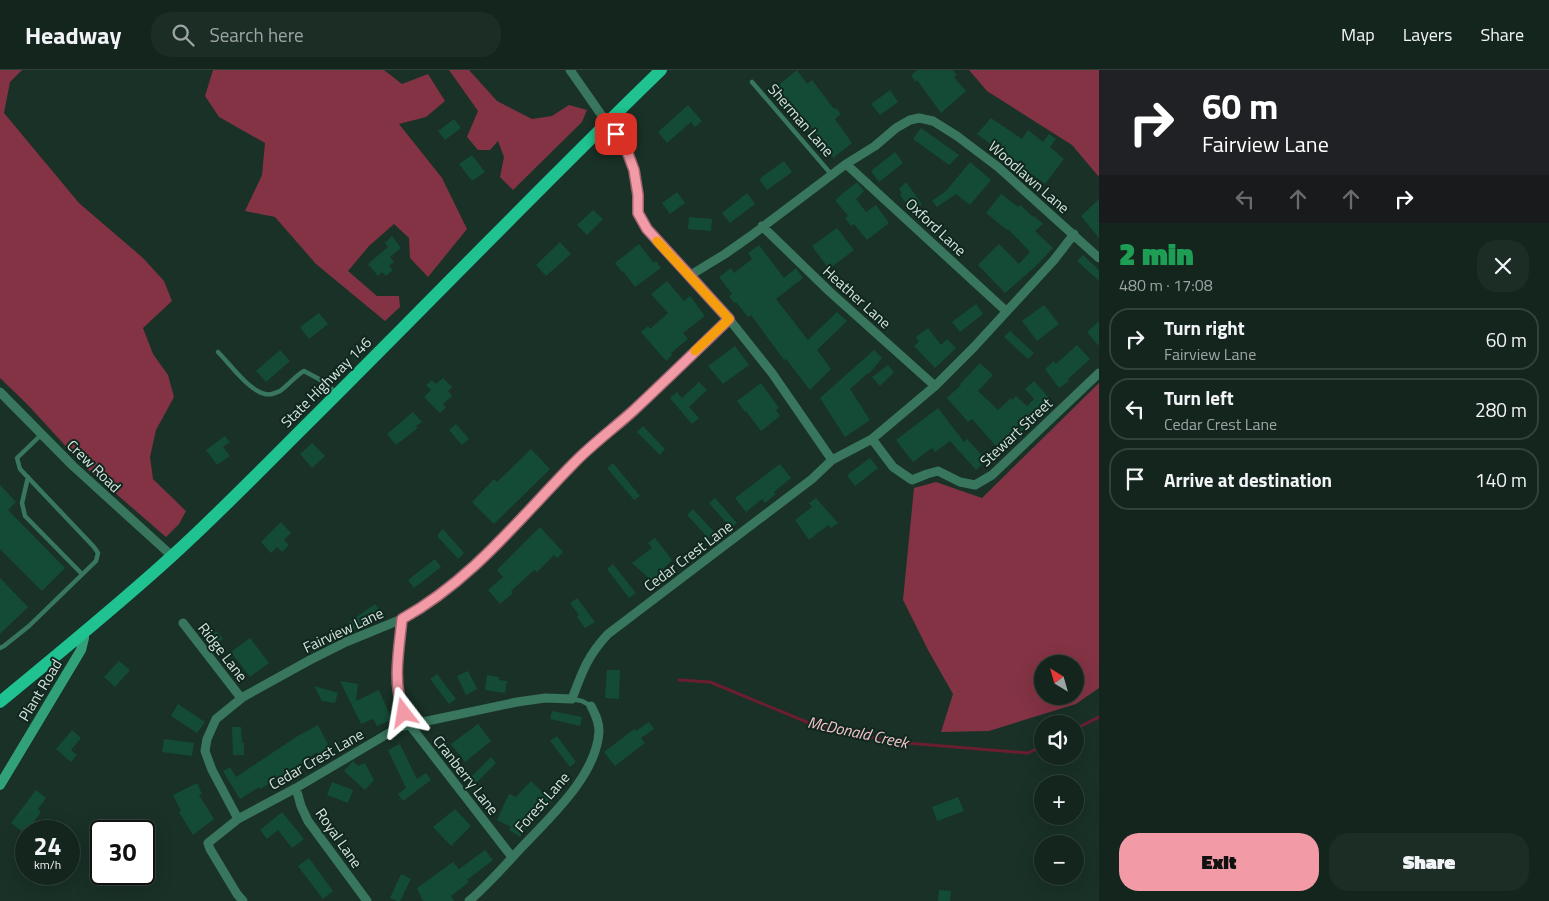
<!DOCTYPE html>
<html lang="en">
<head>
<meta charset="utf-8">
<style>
	:root { --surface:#13251d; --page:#1c2d26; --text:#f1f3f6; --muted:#9da5a4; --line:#32423b; --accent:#f39aa7 }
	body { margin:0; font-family:"Titillium Web",sans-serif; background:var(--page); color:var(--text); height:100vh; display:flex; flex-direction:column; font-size:19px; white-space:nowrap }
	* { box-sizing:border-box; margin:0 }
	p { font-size:16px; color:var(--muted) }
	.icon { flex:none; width:28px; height:28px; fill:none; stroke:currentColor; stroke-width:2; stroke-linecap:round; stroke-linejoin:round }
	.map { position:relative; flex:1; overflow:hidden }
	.sheet { display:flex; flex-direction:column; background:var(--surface); width:450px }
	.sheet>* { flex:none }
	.hud { background:#202124; color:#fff; overflow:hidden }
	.needle { width:32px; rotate:323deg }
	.controls { position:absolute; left:1034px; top:585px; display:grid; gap:10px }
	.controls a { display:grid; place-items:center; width:50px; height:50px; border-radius:50%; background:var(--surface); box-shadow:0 5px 20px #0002,0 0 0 1px var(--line); font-size:25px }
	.speed { position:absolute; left:15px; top:750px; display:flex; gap:10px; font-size:25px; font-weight:700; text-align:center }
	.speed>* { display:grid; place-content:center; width:65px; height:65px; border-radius:50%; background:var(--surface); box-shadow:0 5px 20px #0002,0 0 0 1px var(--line); line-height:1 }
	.speed small { font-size:12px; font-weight:400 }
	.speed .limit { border:2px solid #111; border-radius:8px; background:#fff; color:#111 }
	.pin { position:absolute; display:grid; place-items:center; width:42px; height:42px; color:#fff; margin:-21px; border-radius:10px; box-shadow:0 2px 8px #0006 }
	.me { position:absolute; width:55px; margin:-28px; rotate:346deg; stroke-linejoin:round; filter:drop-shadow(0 0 4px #0008) }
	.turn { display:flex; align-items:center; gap:18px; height:105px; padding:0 20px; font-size:22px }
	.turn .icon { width:65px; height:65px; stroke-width:2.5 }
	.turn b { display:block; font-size:35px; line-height:42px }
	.lanes { display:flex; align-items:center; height:48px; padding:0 20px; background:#0003; justify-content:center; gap:25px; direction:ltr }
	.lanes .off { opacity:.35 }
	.round { display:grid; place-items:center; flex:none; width:52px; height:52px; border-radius:20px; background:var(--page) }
	.headline { display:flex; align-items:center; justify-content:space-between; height:85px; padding:0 20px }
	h1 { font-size:30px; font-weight:800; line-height:38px; color:#1e9e55 }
	.button { display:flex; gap:10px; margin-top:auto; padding:10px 20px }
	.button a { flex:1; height:58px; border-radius:20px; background:var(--accent); color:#111; font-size:20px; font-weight:800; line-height:58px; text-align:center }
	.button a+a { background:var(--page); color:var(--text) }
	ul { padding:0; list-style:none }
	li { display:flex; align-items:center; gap:15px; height:62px; margin:0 10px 8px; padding:0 10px; border:2px solid var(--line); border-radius:20px }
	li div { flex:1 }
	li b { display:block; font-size:19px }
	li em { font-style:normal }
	header { display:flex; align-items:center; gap:30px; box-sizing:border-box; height:70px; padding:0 25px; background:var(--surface); border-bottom:1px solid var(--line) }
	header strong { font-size:24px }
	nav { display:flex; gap:28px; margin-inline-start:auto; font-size:18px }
	.search { width:350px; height:45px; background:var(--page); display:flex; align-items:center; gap:12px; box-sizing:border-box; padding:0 18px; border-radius:20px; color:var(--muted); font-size:19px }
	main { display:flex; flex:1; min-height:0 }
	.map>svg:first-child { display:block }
</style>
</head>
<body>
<header>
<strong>Headway</strong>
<div class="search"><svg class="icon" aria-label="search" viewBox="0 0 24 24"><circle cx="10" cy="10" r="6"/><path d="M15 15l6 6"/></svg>Search here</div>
<nav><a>Map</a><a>Layers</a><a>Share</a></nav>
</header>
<main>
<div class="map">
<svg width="1099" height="831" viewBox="0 0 1099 831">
	<rect width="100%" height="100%" fill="#193127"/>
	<path fill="#833344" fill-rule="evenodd" d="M0 0H22L10 12 4 43 79 133 143 188 164 211 172 231 143 258 153 284 168 305 174 327 156 360 150 387 153 409 186 441 179 454 166 467 84 396 27 334 0 308Z
		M213 0H384L402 14 428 4 445 31 426 47 399 54 442 108 467 159 428 207 410 188 409 168 394 154 369 176 348 201 377 226H399L400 237 385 251 316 194 275 147 245 141 262 105 265 73 219 47 205 26Z
		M449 0H469L497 31 532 49 552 46 569 35 587 40 582 52 513 120 500 107 504 87 498 71 490 80H478L467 67 478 41Z
		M969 0H1099V107L1072 75 987 21Z
		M1099 313V618L1076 634 989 661 941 662 953 624 928 580 903 530 914 418 936 412 982 428ZM1042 594H1075V626H1042Z"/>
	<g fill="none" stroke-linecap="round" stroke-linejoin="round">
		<path stroke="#6c1e31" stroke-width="3" d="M679 610 710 612 814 655 895 672 1028 683 1042 676
			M1075 659 1099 647"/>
	</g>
	<path fill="#144b37" d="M797 0 807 14 812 10 834 39 836 38 841 44 835 49 852 73 833 88 804 47 801 49 775 18Z
		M917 0H953L957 5 954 7 966 21 941 43 917 10 916 12 911 6Z
		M890 20 898 32 880 45 871 34Z
		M688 35 702 51 695 57 691 52 667 73 658 62Z
		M991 48 1022 69 1028 60 1043 72 1049 64 1056 69 1050 77 1064 89 1045 114 977 64Z
		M454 49 461 58 445 70 438 61Z
		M921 58 959 85 949 95 913 69Z
		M895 82 903 93 879 112 871 101Z
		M472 85 485 102 472 111 459 94Z
		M784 91 792 102 767 120 759 109Z
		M970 92 991 110 970 135 956 124 937 137 932 131 946 121Z
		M857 112 864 121 856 129 866 142 876 135 889 153 867 170 854 154 851 156 845 148 848 146 835 130Z
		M906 112 922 134 912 141 900 125 902 123 899 119Z
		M677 122 685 133 670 144 662 133Z
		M747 123 755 134 730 153 722 143Z
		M1001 124 1018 137 1020 135 1033 147 1034 146 1043 154 1035 161 1053 178 1036 196 1005 223 978 195 999 174 1019 194 1030 182 1008 159 1007 160 986 143Z
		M1099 129V168L1081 146Z
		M593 140 603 149 587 165 577 155Z
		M689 147 712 149 711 161 688 159Z
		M837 158 854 180 829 199 812 176Z
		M392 166 401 178 390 187 394 192 389 196 393 200 386 206 382 202 378 206 368 194 388 177 385 173Z
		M560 172 571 184 546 206 536 195Z
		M639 174 654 193 656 191 661 198 635 217 623 201 622 202 615 193Z
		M759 175 784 208 796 198 803 208 776 229 808 270 837 242 847 251 817 280 831 299 810 320 786 289 784 290 751 245 748 247 736 232 734 233 729 226 732 224 719 207 731 198 734 203 752 189 748 183Z
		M1083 185 1099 200V211L1077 191Z
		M667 211 684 231 690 226 705 246 683 263 688 269 671 283 672 285 666 291 641 262 648 256 650 259 668 243 651 224Z
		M976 234 983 244 960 262 952 252Z
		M1044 235 1059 254 1037 271 1022 251Z
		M319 243 328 254 309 269 300 257Z
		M1099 251V276L1087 262Z
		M928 258 941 275 947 269 956 278 935 298 914 276 919 272 916 267Z
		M1010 261 1034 283 1028 289 1004 267Z
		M1077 275 1090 289 1068 309 1069 311 1059 318 1045 299 1054 291 1056 294Z
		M735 276 749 295 723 314 708 296Z
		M280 280 290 291 266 312 256 301Z
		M874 280 882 288 869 304 868 303 850 319 870 350 845 367 820 328Z
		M980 293 993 305 978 321 998 340 1011 328 1012 330 1016 326 1027 336 1034 329 1025 319 1034 311 1050 329 1028 348 1032 352 1011 371 1013 374 1002 383 972 349 968 352 947 328 961 315 960 314Z
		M888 295 894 302 880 316 872 307Z
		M443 308 452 317 448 321 452 326 443 334 446 337 440 343 424 327 431 320 426 315 432 310 436 314Z
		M699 312 707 320 689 337 699 348 692 354 670 328 677 322 682 328Z
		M761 313 779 338 776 340 780 346 761 361 746 341 745 342 737 331Z
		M938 338 964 372 967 369 986 390 976 400 950 371 935 382 932 378 913 392 896 370Z
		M413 342 422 352 416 356 418 358 396 375 387 364Z
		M456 354 469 369 462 375 449 360Z
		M643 356 665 379 660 385 637 362Z
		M225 366 230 372 223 377 230 386 217 395 206 380Z
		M312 373 325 386 312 398 300 384Z
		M531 379 550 399 494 454 472 432 494 409 497 412Z
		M870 388 878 398 855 416 847 405Z
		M613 393 640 426 634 430 607 398Z
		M780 394 791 408 774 422 776 424 765 433 762 429 746 442 735 428Z
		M0 415 16 432 8 440 65 498 42 521 0 479Z
		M715 428 737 453 731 458 709 433Z
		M816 428 838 453 831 458 828 455 809 470 795 450 812 437 809 433Z
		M693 439 715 463 709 469 687 445Z
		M281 452 291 463 284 470 289 475 282 482 277 477 271 483 261 472Z
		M540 457 563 482 557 488 554 485 537 502 534 500 511 521 513 523 500 534 488 520 503 507 497 500Z
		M443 459 464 483 458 489 438 467V464Z
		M655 468 672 490 652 511 632 493 652 478 648 473Z
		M435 489 441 497 414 518 408 510Z
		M613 494 636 523 629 528 607 499Z
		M0 508 28 537 0 564Z
		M577 528 595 552 585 558 577 547 579 545 570 533Z
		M375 534 380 541 353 560 348 553Z
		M217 561 223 569 213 576 207 568Z
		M250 568 269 593 250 607 231 582Z
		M119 591 130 600 115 617 104 607Z
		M607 600H620L619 629 605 628Z
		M468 601 477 619 466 625 457 606Z
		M437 604 456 629 449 634 430 609Z
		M487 605 499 607V610L507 611 505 623 485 620Z
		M340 611 358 614 356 631 379 620 392 650 377 656 373 649 361 654Z
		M314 616 338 623 335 633 322 631Z
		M178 634 205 652 197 663 171 646Z
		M552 641 582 647 580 656 550 649Z
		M649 652 654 659 641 668 645 673 615 696 604 682 634 659 636 661Z
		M478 654 491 671 465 692 451 674Z
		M318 655 331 680 319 686 317 682 281 707 260 719 259 717 240 729 223 701 230 697 236 707 296 667Z
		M232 657H241L242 673H244V685H233Z
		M72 660 81 668 71 680 77 685 71 692 56 679Z
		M557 666 576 692 570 697 550 671Z
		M164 669 194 673 192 686 162 682Z
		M400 674 417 709 426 703 431 710 403 731 398 724 406 718 388 680Z
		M491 687 496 693 473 716 467 711Z
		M353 691 358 696 365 693 374 710 365 720 344 701Z
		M531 711 552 732 545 739 539 733 520 767 509 760 511 757 497 750 509 724 516 727Z
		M332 712 353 720 348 733 327 725Z
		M197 713 202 724 199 725 214 749 193 765 179 742 181 741 173 725Z
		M36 720 46 728 38 739 41 742 25 764 11 753Z
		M958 727 964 741 937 751 932 737Z
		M455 739 471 756 451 776 433 757Z
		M282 742 304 769 292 778 278 760 267 769 260 760Z
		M485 780 493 790 467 810 469 812 451 826 454 831H423L417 818 453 792 459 799Z
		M309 788 333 821 323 829 298 796Z
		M401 804 411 809 400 831H397L390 828Z
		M939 820 951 821 950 831H938Z"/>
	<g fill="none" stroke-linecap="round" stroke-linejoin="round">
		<path stroke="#38775e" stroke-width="4.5" d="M752 12 831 104
			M218 282C229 293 249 321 265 324 269 325 276 323 280 321 289 315 295 306 304 301L319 309 337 323
			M28 407 22 433 25 446 82 504
			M0 578 4 576 29 556 96 491 98 483 94 477 20 399 17 388 42 364
			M572 629 582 631 591 636"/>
		<path stroke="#38775e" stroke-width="9" d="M846 94 1006 241
			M762 156 830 222 935 316
			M689 206 725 184 752 165 846 94 875 76 896 58 910 50 919 48 933 51 957 66 998 97 1099 188
			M0 322 73 396 172 486
			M872 369 893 397 912 410 927 404 938 401 960 412 975 415 992 405 1099 303
			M832 390 872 369 935 316 974 277 1054 190 1074 164
			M402 549C399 574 392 608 399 632 402 640 406 647 409 654L512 787
			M183 553 241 628
			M296 718 301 736 308 751 367 831
			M238 749 212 700 205 681 207 669 216 649 243 627 310 590 346 572 402 549 421 538 464 505 502 470 574 393 633 341 729 249
			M243 831 237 824 210 779 208 773 238 749 296 718 399 657 517 632 545 628 572 629C582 602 588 585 608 564L812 409 832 390 772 303 729 249 647 159 638 143V125L634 100 624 73 607 53 570 0
			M469 831C488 815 505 795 522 777 550 747 597 705 599 661 599 651 595 644 591 636"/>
		<path stroke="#31a17a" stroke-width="10" d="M0 715 81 580 84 568V563"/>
		<path stroke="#1fc290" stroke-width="12" d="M0 632C58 584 116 537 172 486 216 446 258 403 300 361 421 241 539 118 661 0"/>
	</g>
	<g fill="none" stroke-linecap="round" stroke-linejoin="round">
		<g stroke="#9e646d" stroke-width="12">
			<path id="route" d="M404 643C392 613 399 580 402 549 472 510 518 450 573 394 591 375 613 359 633 341 665 311 697 280 729 249L647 159 638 143V125L634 100 624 73 616 64"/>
		</g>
		<use href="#route" stroke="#f39aa7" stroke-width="9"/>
		<path stroke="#f59e0b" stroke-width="9" d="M657 171 729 249 695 281"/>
	</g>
	<g text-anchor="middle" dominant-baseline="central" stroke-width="4" stroke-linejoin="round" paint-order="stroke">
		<g font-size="15" fill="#d5e4dd" stroke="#0f271e">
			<text transform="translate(801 50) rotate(49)">Sherman Lane</text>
			<text transform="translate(1029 107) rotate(41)">Woodlawn Lane</text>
			<text transform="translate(936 157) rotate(43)">Oxford Lane</text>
			<text transform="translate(857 227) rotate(42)">Heather Lane</text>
			<text transform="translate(326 312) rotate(-45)">State Highway 146</text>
			<text transform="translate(1016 362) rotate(-43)">Stewart Street</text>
			<text transform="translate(94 396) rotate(44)">Crew Road</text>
			<text transform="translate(688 486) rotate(-37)">Cedar Crest Lane</text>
			<text transform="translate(343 560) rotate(-25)">Fairview Lane</text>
			<text transform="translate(223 582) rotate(52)">Ridge Lane</text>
			<text transform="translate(40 620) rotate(-59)">Plant Road</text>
			<text transform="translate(316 689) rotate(-30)">Cedar Crest Lane</text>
			<text transform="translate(466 705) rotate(52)">Cranberry Lane</text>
			<text transform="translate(542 732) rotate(-49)">Forest Lane</text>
			<text transform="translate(339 768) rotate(55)">Royal Lane</text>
		</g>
		<g font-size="16" font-style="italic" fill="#f7c6cc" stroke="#0f271e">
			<text transform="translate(858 662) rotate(12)">McDonald Creek</text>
		</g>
	</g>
</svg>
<div class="controls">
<a><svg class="needle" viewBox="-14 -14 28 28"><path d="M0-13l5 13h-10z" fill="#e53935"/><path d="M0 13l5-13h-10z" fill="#9da5a4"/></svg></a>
<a><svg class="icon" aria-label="sound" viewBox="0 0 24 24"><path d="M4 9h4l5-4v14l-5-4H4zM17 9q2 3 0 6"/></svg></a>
<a>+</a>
<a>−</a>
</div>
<div class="speed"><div>24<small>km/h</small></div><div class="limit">30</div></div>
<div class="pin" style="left:616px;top:64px;background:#d93025"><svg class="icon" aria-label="arrive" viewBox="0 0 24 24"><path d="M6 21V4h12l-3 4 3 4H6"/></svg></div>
<svg class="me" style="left:404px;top:643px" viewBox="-20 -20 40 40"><path d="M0-17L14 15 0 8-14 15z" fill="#f39aa7" stroke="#fff" stroke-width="4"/></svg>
</div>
<section class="sheet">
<div class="hud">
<div class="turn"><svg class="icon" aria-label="right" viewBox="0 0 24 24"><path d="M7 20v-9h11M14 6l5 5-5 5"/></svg><div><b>60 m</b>Fairview Lane</div></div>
<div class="lanes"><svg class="icon off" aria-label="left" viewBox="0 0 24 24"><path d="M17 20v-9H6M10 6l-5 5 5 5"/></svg><svg class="icon off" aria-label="ahead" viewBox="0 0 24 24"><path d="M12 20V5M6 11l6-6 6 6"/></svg><svg class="icon off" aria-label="ahead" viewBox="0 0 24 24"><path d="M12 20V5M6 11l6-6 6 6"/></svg><svg class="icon" aria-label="right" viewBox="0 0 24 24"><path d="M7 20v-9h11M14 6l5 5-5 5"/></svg></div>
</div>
<div class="headline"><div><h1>2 min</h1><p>480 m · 17:08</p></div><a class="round"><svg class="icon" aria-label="close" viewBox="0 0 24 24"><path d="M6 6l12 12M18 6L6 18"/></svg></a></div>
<ul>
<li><svg class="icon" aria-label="right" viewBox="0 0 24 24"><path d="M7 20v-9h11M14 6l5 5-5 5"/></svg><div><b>Turn right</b><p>Fairview Lane</p></div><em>60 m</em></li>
<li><svg class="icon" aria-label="left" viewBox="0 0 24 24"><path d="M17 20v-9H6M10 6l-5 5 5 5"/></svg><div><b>Turn left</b><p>Cedar Crest Lane</p></div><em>280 m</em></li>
<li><svg class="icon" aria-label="arrive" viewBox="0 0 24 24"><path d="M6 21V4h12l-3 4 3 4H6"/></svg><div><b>Arrive at destination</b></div><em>140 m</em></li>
</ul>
<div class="button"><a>Exit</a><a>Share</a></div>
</section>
</main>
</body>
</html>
